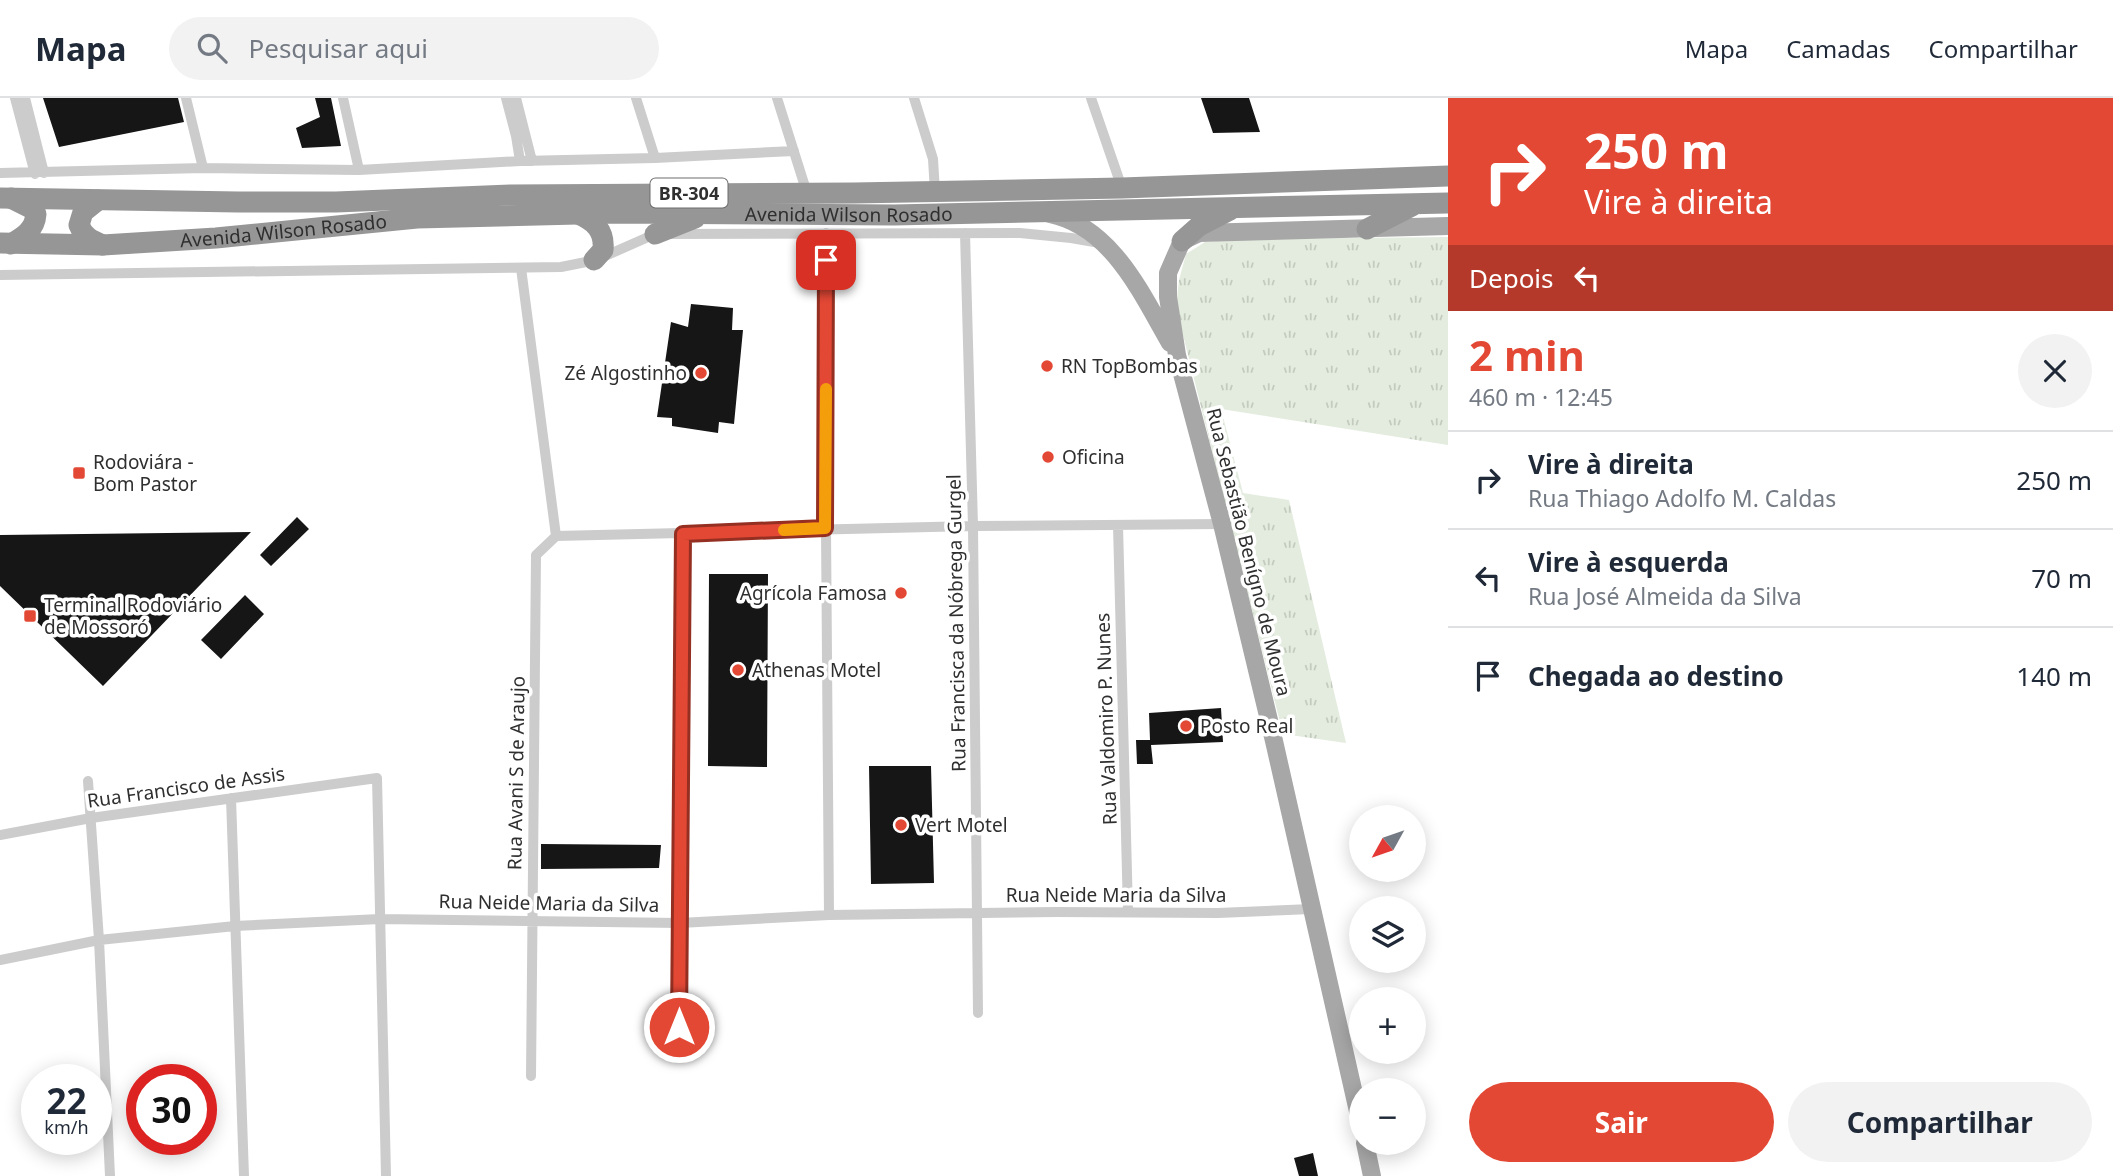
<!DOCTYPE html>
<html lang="pt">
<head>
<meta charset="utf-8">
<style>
	:root { --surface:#fff; --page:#f2f2f3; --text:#1f2937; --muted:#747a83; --line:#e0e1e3; --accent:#e34835 }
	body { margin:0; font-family:"Noto Sans",sans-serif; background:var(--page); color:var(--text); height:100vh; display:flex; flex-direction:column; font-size:26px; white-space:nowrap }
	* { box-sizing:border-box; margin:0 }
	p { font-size:23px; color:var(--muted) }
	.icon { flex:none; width:38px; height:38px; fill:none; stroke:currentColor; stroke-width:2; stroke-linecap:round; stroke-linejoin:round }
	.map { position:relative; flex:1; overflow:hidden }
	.drawer { display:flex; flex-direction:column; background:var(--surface); width:665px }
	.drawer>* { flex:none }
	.top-card { background:#e34835; color:#fff; overflow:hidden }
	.needle { width:46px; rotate:230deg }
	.fabs { position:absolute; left:1349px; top:707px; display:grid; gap:14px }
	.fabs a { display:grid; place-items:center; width:77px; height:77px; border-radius:50%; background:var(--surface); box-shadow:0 4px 18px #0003; font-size:35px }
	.speed { position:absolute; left:21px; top:966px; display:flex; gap:14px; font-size:35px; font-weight:700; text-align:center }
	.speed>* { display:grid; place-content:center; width:91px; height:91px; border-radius:50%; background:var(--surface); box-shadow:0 4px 18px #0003; line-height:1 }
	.speed small { font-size:18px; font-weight:400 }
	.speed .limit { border:10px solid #d22; background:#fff; color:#111 }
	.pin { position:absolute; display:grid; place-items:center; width:60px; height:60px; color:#fff; margin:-30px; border-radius:14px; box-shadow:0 4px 10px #0006 }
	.me { position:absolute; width:77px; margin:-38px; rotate:0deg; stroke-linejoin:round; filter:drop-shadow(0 0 5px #0008) }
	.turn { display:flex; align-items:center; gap:24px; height:147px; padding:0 21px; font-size:32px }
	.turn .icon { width:91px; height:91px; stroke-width:2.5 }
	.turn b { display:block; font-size:49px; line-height:60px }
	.then { display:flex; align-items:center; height:66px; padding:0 21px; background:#0003; gap:14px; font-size:26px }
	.round { display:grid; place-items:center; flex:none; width:74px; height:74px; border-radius:37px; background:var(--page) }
	.overview { display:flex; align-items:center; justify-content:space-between; height:119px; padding:0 21px }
	h1 { font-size:42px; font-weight:700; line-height:52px; color:var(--accent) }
	.primary-button { display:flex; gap:14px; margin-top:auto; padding:14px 21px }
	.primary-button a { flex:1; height:80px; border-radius:42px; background:var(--accent); color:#fff; font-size:28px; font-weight:700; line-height:80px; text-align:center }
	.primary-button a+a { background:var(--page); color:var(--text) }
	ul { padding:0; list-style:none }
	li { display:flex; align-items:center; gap:21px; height:98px; padding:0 21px; border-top:2px solid var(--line) }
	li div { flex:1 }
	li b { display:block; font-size:26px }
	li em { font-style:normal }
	header { display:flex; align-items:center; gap:42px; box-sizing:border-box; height:98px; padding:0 35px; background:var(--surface); border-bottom:2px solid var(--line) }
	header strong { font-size:33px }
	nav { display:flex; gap:38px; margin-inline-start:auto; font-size:24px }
	.search { width:490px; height:63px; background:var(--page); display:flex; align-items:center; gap:18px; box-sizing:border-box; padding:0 24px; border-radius:38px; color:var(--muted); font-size:26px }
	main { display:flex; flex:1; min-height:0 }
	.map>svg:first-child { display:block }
</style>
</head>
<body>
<header>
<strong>Mapa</strong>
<div class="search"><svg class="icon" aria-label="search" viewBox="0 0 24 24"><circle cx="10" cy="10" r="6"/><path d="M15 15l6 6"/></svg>Pesquisar aqui</div>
<nav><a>Mapa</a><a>Camadas</a><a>Compartilhar</a></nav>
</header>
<main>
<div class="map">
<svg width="1448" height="1078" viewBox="0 0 1448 1078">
	<defs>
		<pattern id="grass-tufts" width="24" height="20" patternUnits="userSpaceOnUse" patternTransform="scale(1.75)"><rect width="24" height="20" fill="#e3ecde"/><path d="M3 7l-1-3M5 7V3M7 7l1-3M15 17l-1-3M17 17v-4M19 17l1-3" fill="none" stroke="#c3cbbf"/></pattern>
	</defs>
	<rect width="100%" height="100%" fill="#fff"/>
	<path fill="url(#grass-tufts)" d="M1448 139V347L1221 311 1243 395 1289 402 1346 645 1283 636 1176 209 1179 182 1186 156 1205 144 1241 141Z"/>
	<path fill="#161616" d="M43 0H178L184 24 59 49Z
		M315 0H331L341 48 302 50 296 30 320 19Z
		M1201 0H1249L1260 34 1213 35Z
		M691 206 733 210 732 232H743L734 326 719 324 718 335 672 328V320L657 319 671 224 688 229Z
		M297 419 309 431 271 468 260 457Z
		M251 434 103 588 0 488V437Z
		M709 476H768L767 669 708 668Z
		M245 497 264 516 221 561 201 542Z
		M1221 610 1223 644 1151 647 1153 666H1137L1136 642H1150L1149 615Z
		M869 668H931L934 785 871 786Z
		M541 746 661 747 659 770 541 771Z
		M1313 1055 1318 1078H1299L1294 1060Z"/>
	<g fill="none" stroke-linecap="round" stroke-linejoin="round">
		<path stroke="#ccc" stroke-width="10" d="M15 0 35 76
			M25 0 44 75
			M186 0 203 70
			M343 0 359 72
			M506 0 516 38 520 63
			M516 0 532 63
			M636 0 655 60
			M777 0 807 95
			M914 0 933 61 935 94
			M1091 0 1122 90
			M0 75 203 70 359 72 520 63 655 60 794 53
			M826 135V431L829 817
			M965 135 973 428 978 915
			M521 170 556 438
			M0 177 561 169 596 162 655 136 1020 135 1071 140 1100 145
			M1118 427 1128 814
			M556 438 973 428 1222 426
			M88 683 99 842 110 1078
			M231 700 244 1078
			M0 737 91 720 377 680 386 1078
			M0 862 99 842 235 828 380 821 680 825 829 817 1057 814 1218 815 1311 811
			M679 955 683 436
			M531 978 536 457 556 438"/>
		<path stroke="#a7a7a7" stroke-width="18" d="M1050 116C1112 129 1141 195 1170 245
			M1362 1031 1274 643 1222 426 1177 257 1168 199V175L1182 143 1199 135 1448 128
			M1365 1045 1372 1078"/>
		<g stroke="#969696" stroke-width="21">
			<path d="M0 100 238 104H336L511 97 854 95 1122 90 1448 78"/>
			<path d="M11 100 31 110 36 116C35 132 23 139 11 146"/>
			<path d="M98 102 83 114 79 127C84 139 91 142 103 147"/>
			<path d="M578 116C594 123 605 132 603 152L594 162"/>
			<path d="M1367 131 1412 108"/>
			<path d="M655 136 695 120"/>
			<path d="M1182 143 1199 128 1230 112"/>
			<path id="s1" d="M0 145 103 147 216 140 417 120 618 115 894 117 1448 105"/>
		</g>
	</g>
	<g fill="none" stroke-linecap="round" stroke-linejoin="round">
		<g stroke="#942f22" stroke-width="18">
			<path id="route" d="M679 929 683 436 825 430 826 162"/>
		</g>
		<use href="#route" stroke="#e34835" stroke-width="12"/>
		<path stroke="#f59e0b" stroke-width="12" d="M784 432 825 430 826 291"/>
	</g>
	<g fill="#e34835" stroke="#fff" stroke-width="2.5">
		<circle cx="1047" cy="268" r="7"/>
		<circle cx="701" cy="275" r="7"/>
		<circle cx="1048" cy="359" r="7"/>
		<rect x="72" y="368" width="14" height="14" rx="3.5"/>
		<circle cx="901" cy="495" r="7"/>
		<rect x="23" y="511" width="14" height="14" rx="3.5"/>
		<circle cx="738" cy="572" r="7"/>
		<circle cx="1186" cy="628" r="7"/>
		<circle cx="901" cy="727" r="7"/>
	</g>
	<g text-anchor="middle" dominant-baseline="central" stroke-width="7" stroke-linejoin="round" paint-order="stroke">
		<rect fill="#fff" stroke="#6d6d6d" stroke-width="2" x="650.5" y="80.5" width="77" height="29" rx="5"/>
		<g font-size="18" font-weight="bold" fill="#2f2f2f">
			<text x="689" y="95">BR-304</text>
		</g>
		<g font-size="19" fill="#2f2f2f" stroke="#fff">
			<text stroke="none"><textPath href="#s1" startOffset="850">Avenida Wilson Rosado</textPath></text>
			<text stroke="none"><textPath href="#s1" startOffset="284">Avenida Wilson Rosado</textPath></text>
			<text transform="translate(1249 454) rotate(76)">Rua Sebastião Benígno de Moura</text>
			<text transform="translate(956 525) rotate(-91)">Rua Francisca da Nóbrega Gurgel</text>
			<text transform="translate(1106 621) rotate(-92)">Rua Valdomiro P. Nunes</text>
			<text transform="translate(516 675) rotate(-89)">Rua Avani S de Araujo</text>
			<text transform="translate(186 689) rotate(-8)">Rua Francisco de Assis</text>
			<text x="1116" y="797">Rua Neide Maria da Silva</text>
			<text transform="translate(549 805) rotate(1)">Rua Neide Maria da Silva</text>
		</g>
		<g font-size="19" fill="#2f2f2f" stroke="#fff" text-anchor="start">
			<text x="1061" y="268">RN TopBombas</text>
			<text x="687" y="275" text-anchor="end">Zé Algostinho</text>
			<text x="1062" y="359">Oficina</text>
			<text x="93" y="364">Rodoviára -<tspan x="93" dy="22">Bom Pastor</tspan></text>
			<text x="887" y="495" text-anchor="end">Agrícola Famosa</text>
			<text x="44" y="507">Terminal Rodoviário<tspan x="44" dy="22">de Mossoró</tspan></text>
			<text x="752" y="572">Athenas Motel</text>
			<text x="1200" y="628">Posto Real</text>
			<text x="915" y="727">Vert Motel</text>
		</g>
	</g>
</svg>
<div class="fabs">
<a><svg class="needle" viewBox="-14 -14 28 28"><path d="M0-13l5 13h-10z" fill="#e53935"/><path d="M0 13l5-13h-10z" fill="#747a83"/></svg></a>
<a><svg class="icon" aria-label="layers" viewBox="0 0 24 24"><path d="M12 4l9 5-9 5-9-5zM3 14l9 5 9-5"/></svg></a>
<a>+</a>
<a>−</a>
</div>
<div class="speed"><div>22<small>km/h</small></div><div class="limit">30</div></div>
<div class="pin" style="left:826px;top:162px;background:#d93025"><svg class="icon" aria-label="arrive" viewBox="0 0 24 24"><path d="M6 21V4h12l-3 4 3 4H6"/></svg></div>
<svg class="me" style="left:679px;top:929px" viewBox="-20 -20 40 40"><circle r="17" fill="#e34835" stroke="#fff" stroke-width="3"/><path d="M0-11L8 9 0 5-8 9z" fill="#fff"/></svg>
</div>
<section class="drawer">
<div class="top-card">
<div class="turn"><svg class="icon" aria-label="right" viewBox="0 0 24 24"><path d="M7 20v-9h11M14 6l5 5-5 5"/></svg><div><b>250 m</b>Vire à direita</div></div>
<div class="then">Depois<svg class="icon" aria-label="left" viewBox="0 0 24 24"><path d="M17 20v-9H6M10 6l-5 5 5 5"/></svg></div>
</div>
<div class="overview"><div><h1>2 min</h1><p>460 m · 12:45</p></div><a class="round"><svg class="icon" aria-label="close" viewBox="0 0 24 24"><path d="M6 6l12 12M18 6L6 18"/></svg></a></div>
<ul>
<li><svg class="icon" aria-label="right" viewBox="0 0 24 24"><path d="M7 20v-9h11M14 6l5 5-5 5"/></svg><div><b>Vire à direita</b><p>Rua Thiago Adolfo M. Caldas</p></div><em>250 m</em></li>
<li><svg class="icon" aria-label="left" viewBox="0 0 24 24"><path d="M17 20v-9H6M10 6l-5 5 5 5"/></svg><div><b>Vire à esquerda</b><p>Rua José Almeida da Silva</p></div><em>70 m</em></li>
<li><svg class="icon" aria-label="arrive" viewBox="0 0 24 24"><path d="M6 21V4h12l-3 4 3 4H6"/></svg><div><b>Chegada ao destino</b></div><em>140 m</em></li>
</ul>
<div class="primary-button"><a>Sair</a><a>Compartilhar</a></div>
</section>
</main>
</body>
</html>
